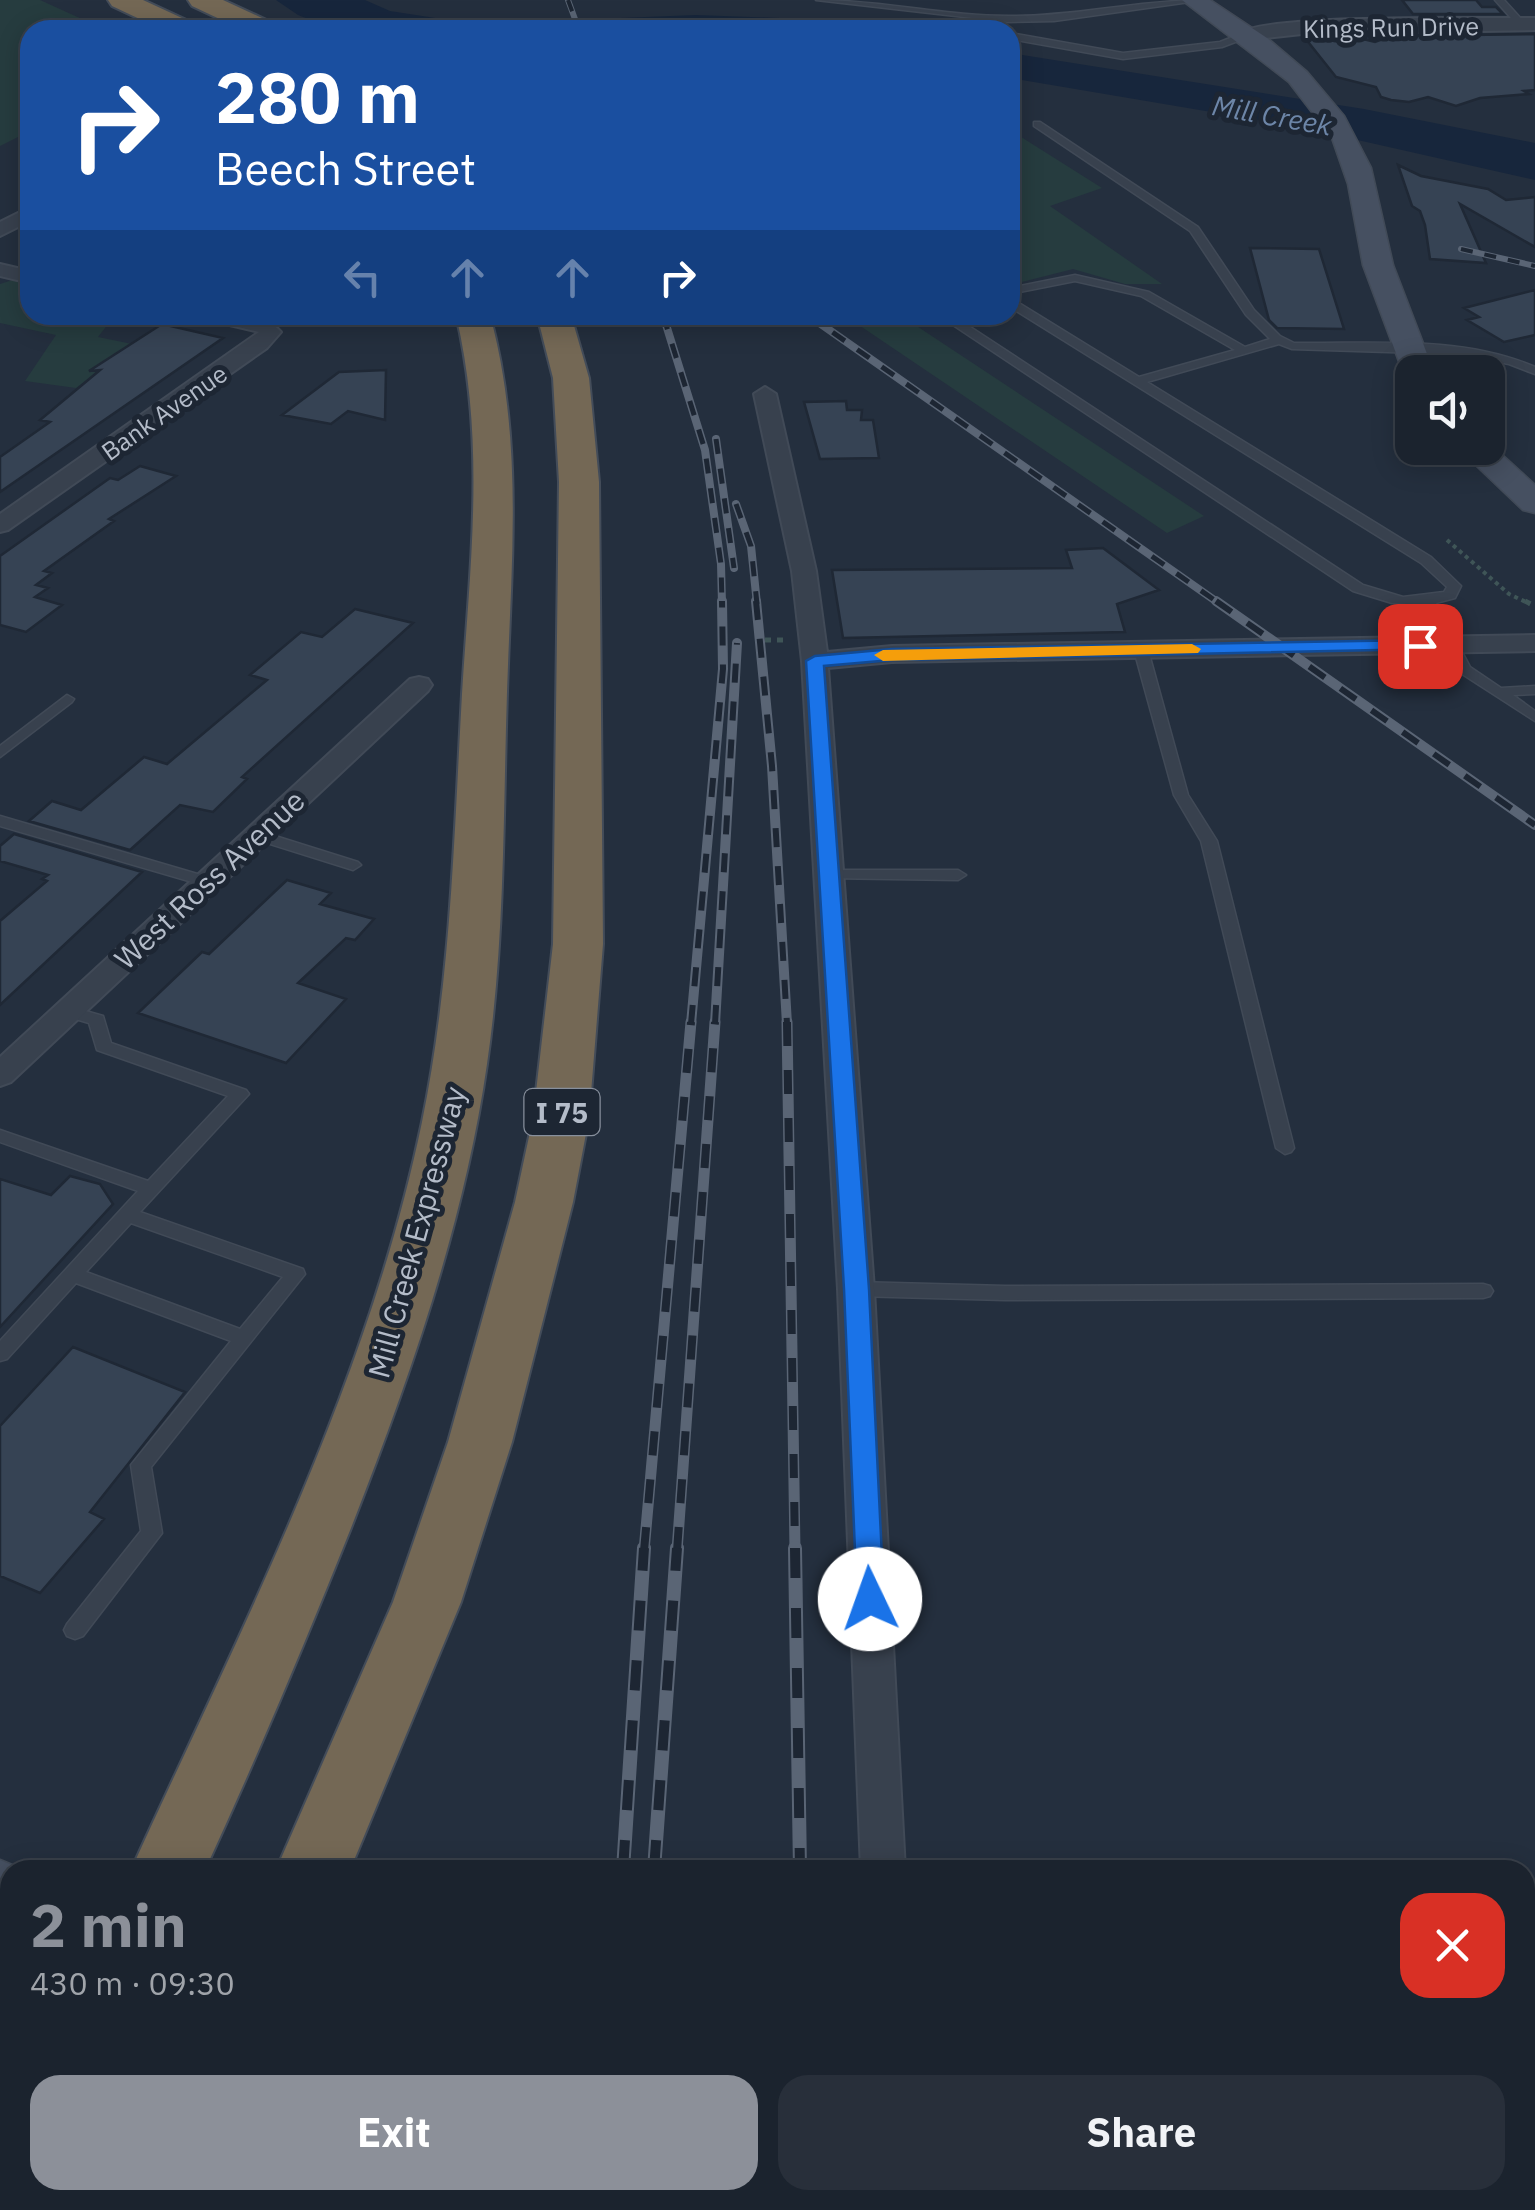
<!DOCTYPE html>
<html lang="en">
<head>
<meta charset="utf-8">
<style>
	:root { --surface:#1b232e; --page:#282f3a; --text:#f1f3f6; --muted:#a0a4aa; --line:#39404a; --accent:#8c9099 }
	body { margin:0; font-family:"IBM Plex Sans",sans-serif; background:var(--page); color:var(--text); height:100vh; display:flex; flex-direction:column; font-size:38px; white-space:nowrap }
	* { box-sizing:border-box; margin:0 }
	p { font-size:32px; color:var(--muted) }
	.icon { flex:none; width:55px; height:55px; fill:none; stroke:currentColor; stroke-width:2; stroke-linecap:round; stroke-linejoin:round }
	.map { position:relative; flex:1; overflow:hidden }
	.side { position:absolute; left:0px; top:1860px; width:1535px; height:350px; display:flex; flex-direction:column; background:var(--surface); border-radius:30px 30px 0 0; box-shadow:0 5px 25px #0003,0 0 0 2px var(--line) }
	.side>* { flex:none }
	.hud { position:absolute; left:20px; top:20px; width:1000px; height:305px; border-radius:30px; box-shadow:0 5px 25px #0003,0 0 0 2px var(--line); background:#1a4fa0; color:#fff; overflow:hidden }
	.controls { position:absolute; left:1395px; top:355px; display:grid; gap:20px }
	.controls a { display:grid; place-items:center; width:110px; height:110px; border-radius:20px; background:var(--surface); box-shadow:0 5px 25px #0003,0 0 0 2px var(--line); font-size:50px }
	.pin { position:absolute; display:grid; place-items:center; width:85px; height:85px; color:#fff; margin:-42px; border-radius:20px; box-shadow:0 5px 15px #0006 }
	.me { position:absolute; width:110px; margin:-55px; rotate:357deg; stroke-linejoin:round; filter:drop-shadow(0 0 8px #0008) }
	.turn { display:flex; align-items:center; gap:35px; height:210px; padding:0 30px; font-size:45px }
	.turn .icon { width:130px; height:130px; stroke-width:2.5 }
	.turn b { display:block; font-size:70px; line-height:85px }
	.lanes { display:flex; align-items:center; height:95px; padding:0 30px; background:#0003; justify-content:center; gap:50px; direction:ltr }
	.lanes .off { opacity:.35 }
	.round { display:grid; place-items:center; flex:none; width:105px; height:105px; border-radius:30px; background:var(--page) }
	.summary { display:flex; align-items:center; justify-content:space-between; height:170px; padding:0 30px }
	h1 { font-size:60px; font-weight:800; line-height:75px; color:var(--accent) }
	.action { display:flex; gap:20px; margin-top:auto; padding:20px 30px }
	.action a { flex:1; height:115px; border-radius:30px; background:var(--accent); color:#fff; font-size:40px; font-weight:800; line-height:115px; text-align:center }
	.action a+a { background:var(--page); color:var(--text) }
	.map>svg:first-child { display:block }
</style>
</head>
<body>
<div class="map">
<svg width="1535" height="2210" viewBox="0 0 1535 2210">
	<rect width="100%" height="100%" fill="#242f3e"/>
	<path fill="#263c3f" d="M0 0H40L106 30H30V131L0 146Z
		M1010 130 1102 188 1050 206 1162 284H1125L1073 269 1010 285Z
		M19 278 30 280V315H115L98 337 137 345 76 388 25 381 56 335 0 323V284Z
		M844 315H900L1204 516 1167 533Z"/>
	<path fill="#17263c" d="M276 0H365L390 11 474 24 696 15 780 18 875 30H337L298 15Z
		M1010 53 1364 109 1535 143V180L1300 127 1010 78Z"/>
	<path fill="#364354" stroke="#1f2835" stroke-width="2.5" d="M1402 0H1476L1482 7H1496L1503 14H1413Z
		M1535 34V90L1524 91 1529 94 1480 98 1456 106 1428 97 1409 102 1391 100 1381 97 1376 87 1336 77 1305 38 1355 37 1375 42 1391 36Z
		M1398 165 1421 176 1488 189 1506 200 1535 197V247L1460 204 1486 263 1430 259 1425 225 1420 211 1412 206Z
		M1250 248 1319 249 1344 329 1277 328 1269 320Z
		M1535 290V335L1504 342 1467 320 1479 317 1464 308Z
		M162 324 223 338 0 492V457L50 422 40 420 100 370 89 371Z
		M386 370 385 420 348 411 331 424 282 415 339 372Z
		M846 401 847 410H862L861 420H873L879 458 820 459 804 402Z
		M140 466 176 476 109 519 114 521 44 571 52 573 36 585 48 588 35 597 62 605 26 632 0 625V556L110 478 118 480Z
		M1103 548 1159 590 1117 604 1125 632 843 638 832 570 1072 568 1066 550Z
		M355 609 413 623 242 777 247 779 213 812 180 805 130 850 29 821 52 801 81 810 144 757 167 764 267 680 250 675 301 632 322 637Z
		M14 834 142 872 0 1005V921L47 881 42 879 48 875 0 861V846Z
		M287 880 331 893 320 904 374 919 355 940 346 938 298 983 346 999 286 1063 138 1013 202 952 209 954Z
		M70 1176 100 1184 113 1204 0 1327V1179L51 1195Z
		M73 1347 185 1392 90 1512 104 1519 40 1593 0 1576V1426Z"/>
	<g fill="none" stroke-linecap="round" stroke-linejoin="round">
		<g stroke="#414a57" stroke-width="3">
			<path id="service" d="M816 0C882 0 948 17 1014 16 1078 16 1140 0 1204 0L1054 21 1008 22Z
				M1495 0H1504L1524 22V26H1518Z
				M1248 31 1251 36 1222 47 1123 59 1010 39V33L1123 53 1220 42Z
				M1034 122H1040L1198 227 1254 310 1280 336 1294 343C1373 344 1461 335 1535 367V374L1509 364 1452 354 1292 349 1279 344 1147 382 1431 557 1461 586 1455 598 1436 603 1470 667 1501 688 1535 686V694L1513 695 1535 711V721L1459 672 1423 605 1392 603 1353 591 941 317 939 315H952L1363 585 1403 597 1444 592 1447 587 1421 563 1010 307V299L1014 300 1139 377 1235 350 1141 296 1075 281 1010 294V288L1075 275 1149 292 1245 347 1270 339 1246 315 1190 231 1034 126Z
				M1141 646 1148 650 1188 795 1217 841 1294 1148 1291 1152 1285 1154 1276 1148 1201 841 1174 795 1134 650Z
				M67 695 74 699 72 702 0 757V746Z
				M0 816 211 878 213 881 211 884H199L0 826Z
				M256 830 358 862 361 865 353 870 251 838 248 835 251 832Z
				M831 870H958L966 875 958 880 825 878 823 875 825 872Z
				M68 1006 103 1016 111 1043 246 1090 249 1094 140 1212 303 1269 305 1274 151 1467 162 1533 83 1636 75 1639 67 1636 64 1630 67 1624 141 1531 131 1465 231 1341 76 1283 7 1359 0 1361V1341L138 1191 0 1142V1130L148 1181 228 1096 97 1050 89 1023 62 1015 60 1011ZM131 1223 283 1277 240 1329 86 1272Z
				M856 1282 1005 1286 1483 1284 1490 1286 1493 1291 1490 1296 1483 1298 1005 1300 856 1296 849 1294 847 1289 849 1284Z"/>
		</g>
		<g stroke="#414a57" stroke-width="4">
			<path id="minor" d="M30 207V221L0 236V222Z
				M0 264 30 271V283L0 276Z
				M201 315C226 315 264 311 281 332L267 348 8 530 0 532V514L259 332 204 319Z
				M765 387 776 394 816 571 827 652 892 646 1535 635V651L892 662 828 668 874 1289 905 1870H861L838 1289 802 661 792 571 754 394Z
				M419 677 428 679 432 685 428 691 11 1082 0 1086V1057L410 679Z
				M870 2200H918L919 2210H869Z"/>
		</g>
		<g stroke="#414a57" stroke-width="4">
			<path id="tertiary" d="M1535 18V30L1302 34 1248 40 1238 34C1262 13 1489 19 1535 18Z"/>
		</g>
		<g stroke="#414a57" stroke-width="3">
			<path id="secondary" d="M1182 0H1210L1267 38 1307 72 1344 116 1371 168 1393 265 1434 372H1412V380L1403 372 1363 265 1348 184 1332 138 1289 82Z
				M1488 442 1535 485V513L1523 510 1458 448H1488Z
				M0 1860 24 1870H10V1929L0 1925Z
				M340 2200H421L425 2210H344Z"/>
		</g>
		<g stroke="#434c59" stroke-width="4">
			<path id="motorway" d="M108 0H143L195 24 199 30H163L112 6Z
				M188 0H223L275 24 279 30H243L192 6Z
				M456 315H490C524 441 511 564 507 692 503 816 505 941 487 1064 464 1224 410 1377 351 1528 305 1643 257 1757 205 1870H131C241 1629 368 1384 422 1122 451 981 454 838 462 694 470 566 486 442 456 315Z
				M537 315H571L589 378 599 482 603 944 589 1118 573 1202 512 1442 461 1602 350 1870H276L393 1602 448 1442 515 1202 533 1118 553 944 559 482 553 378Z
				M10 2159V2200H52L48 2210H0V2163Z
				M138 2200H220L217 2210H133Z"/>
		</g>
		<path stroke="#3f5557" stroke-width="4" stroke-dasharray="4 4" stroke-linecap="butt" d="M1447 540 1509 594 1530 604"/>
		<path stroke="#3f5557" stroke-width="5" stroke-dasharray="6 6" stroke-linecap="butt" d="M1525 601 1535 606
			M765 640H784"/>
		<use href="#service" fill="#38414e" fill-rule="evenodd"/>
		<use href="#minor" fill="#38414e" fill-rule="evenodd"/>
		<use href="#tertiary" fill="#38414e" fill-rule="evenodd"/>
		<use href="#secondary" fill="#465061" fill-rule="evenodd"/>
		<use href="#motorway" fill="#746855" fill-rule="evenodd"/>
		<g stroke="#5a6575" stroke-width="6">
			<path id="rail-far4" d="M568 0 579 30
				M1461 249 1535 266"/>
		</g>
		<g stroke="#5a6575" stroke-width="8">
			<path id="rail-far3" d="M663 315 705 450 721 564 722 604
				M808 315 1220 604
				M716 439 734 568
				M736 504 751 546 757 604"/>
		</g>
		<g stroke="#5a6575" stroke-width="10">
			<path id="rail-far2" d="M756 601 772 766 787 1024
				M1216 601 1535 825
				M691 1024 723 669 722 601
				M715 1024 737 643"/>
		</g>
		<g stroke="#5a6575" stroke-width="11">
			<path id="rail-far1" d="M787 1022 795 1551
				M644 1551 691 1022
				M677 1551 715 1022"/>
		</g>
		<g stroke="#5a6575" stroke-width="14">
			<path id="rail" d="M795 1548 800 1870
				M623 1870 644 1548
				M654 1870 677 1548
				M810 2200 811 2210
				M600 2210 601 2200
				M632 2210 633 2200"/>
		</g>
		<use href="#rail-far4" stroke="#1d2633" stroke-width="4" stroke-dasharray="12" stroke-linecap="butt"/>
		<use href="#rail-far3" stroke="#1d2633" stroke-width="5" stroke-dasharray="15" stroke-linecap="butt"/>
		<use href="#rail-far2" stroke="#1d2633" stroke-width="6" stroke-dasharray="19" stroke-linecap="butt"/>
		<use href="#rail-far1" stroke="#1d2633" stroke-width="8" stroke-dasharray="24" stroke-linecap="butt"/>
		<use href="#rail" stroke="#1d2633" stroke-width="10" stroke-dasharray="30" stroke-linecap="butt"/>
	</g>
	<path fill="#1a73e8" stroke="#114b97" stroke-width="2.5" d="M1420 640 1426 642V649L892 660 824 666 869 1289 884 1599 880 1607 870 1610 861 1607 857 1599 844 1289 806 661 815 656 892 649Z"/>
	<path fill="#f59e0b" d="M1192 644 1201 649 1198 653 883 661 874 655 883 650Z"/>
	<g text-anchor="middle" dominant-baseline="central" stroke-width="10" stroke-linejoin="round" paint-order="stroke">
		<g font-size="25" fill="#b4bcc9" stroke="#1d2633">
			<text transform="translate(1391 27) rotate(-1)">Kings Run Drive</text>
			<text transform="translate(164 412) rotate(-35)">Bank Avenue</text>
		</g>
		<g font-size="28" font-style="italic" fill="#6d86a8" stroke="#1d2633">
			<text transform="translate(1272 115) rotate(10)">Mill Creek</text>
		</g>
		<rect fill="#1d2633" stroke="#878f9c" stroke-width="2.5" x="524.5" y="1089" width="75" height="46" rx="8"/>
		<g font-size="28" font-weight="bold" fill="#b4bcc9">
			<text x="562" y="1112">I 75</text>
		</g>
		<g font-size="30" fill="#b4bcc9" stroke="#1d2633">
			<text transform="translate(209 879) rotate(-43)">West Ross Avenue</text>
			<text transform="translate(416 1232) rotate(-75)">Mill Creek Expressway</text>
		</g>
	</g>
</svg>
<div class="controls">
<a><svg class="icon" aria-label="sound" viewBox="0 0 24 24"><path d="M4 9h4l5-4v14l-5-4H4zM17 9q2 3 0 6"/></svg></a>
</div>
<div class="pin" style="left:1420px;top:646px;background:#d93025"><svg class="icon" aria-label="arrive" viewBox="0 0 24 24"><path d="M6 21V4h12l-3 4 3 4H6"/></svg></div>
<svg class="me" style="left:870px;top:1599px" viewBox="-20 -20 40 40"><circle r="19" fill="#fff"/><path d="M0-13L10 11 0 6-10 11z" fill="#1a73e8"/></svg>
<div class="hud">
<div class="turn"><svg class="icon" aria-label="right" viewBox="0 0 24 24"><path d="M7 20v-9h11M14 6l5 5-5 5"/></svg><div><b>280 m</b>Beech Street</div></div>
<div class="lanes"><svg class="icon off" aria-label="left" viewBox="0 0 24 24"><path d="M17 20v-9H6M10 6l-5 5 5 5"/></svg><svg class="icon off" aria-label="ahead" viewBox="0 0 24 24"><path d="M12 20V5M6 11l6-6 6 6"/></svg><svg class="icon off" aria-label="ahead" viewBox="0 0 24 24"><path d="M12 20V5M6 11l6-6 6 6"/></svg><svg class="icon" aria-label="right" viewBox="0 0 24 24"><path d="M7 20v-9h11M14 6l5 5-5 5"/></svg></div>
</div>
<section class="side">
<div class="summary"><div><h1>2 min</h1><p>430 m · 09:30</p></div><a class="round" style="background:#d93025;color:#fff"><svg class="icon" aria-label="close" viewBox="0 0 24 24"><path d="M6 6l12 12M18 6L6 18"/></svg></a></div>
<div class="action"><a>Exit</a><a>Share</a></div>
</section>
</div>
</body>
</html>
